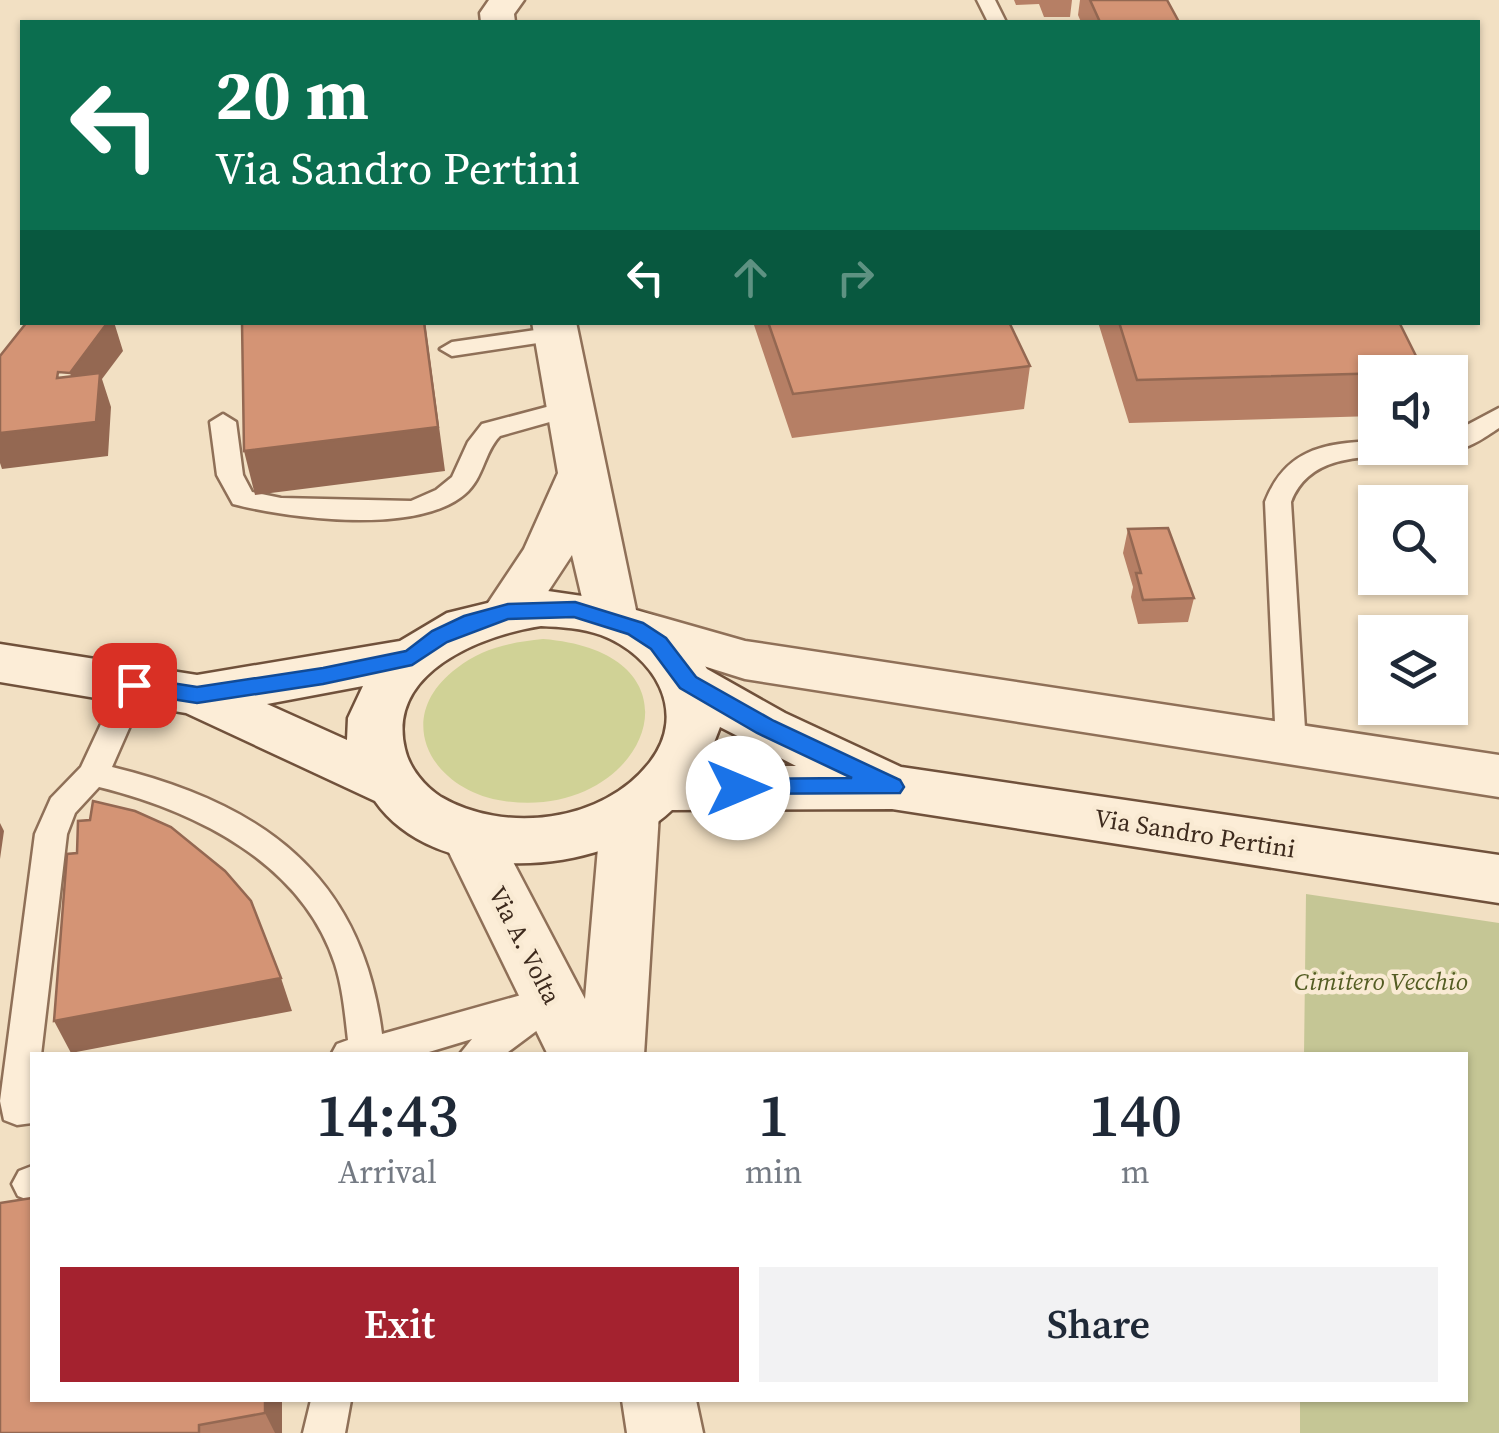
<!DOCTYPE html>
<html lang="en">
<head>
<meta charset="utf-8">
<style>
	:root { --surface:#fff; --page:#f2f2f3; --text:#1f2937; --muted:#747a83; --accent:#a4222f }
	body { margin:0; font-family:"Source Serif 4",serif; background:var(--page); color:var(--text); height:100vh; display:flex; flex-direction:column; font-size:38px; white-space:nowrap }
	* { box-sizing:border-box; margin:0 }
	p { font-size:32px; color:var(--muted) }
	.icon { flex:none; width:55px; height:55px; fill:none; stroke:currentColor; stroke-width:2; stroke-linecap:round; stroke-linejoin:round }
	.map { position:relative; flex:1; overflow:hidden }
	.sheet { position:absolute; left:30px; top:1052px; width:1438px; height:350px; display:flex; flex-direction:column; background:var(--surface); border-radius:0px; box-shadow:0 2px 8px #0004 }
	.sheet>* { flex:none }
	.banner { position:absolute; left:20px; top:20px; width:1460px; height:305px; border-radius:0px; box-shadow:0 2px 8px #0004; background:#0b6e4f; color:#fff; overflow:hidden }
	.buttons { position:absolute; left:1358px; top:355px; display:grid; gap:20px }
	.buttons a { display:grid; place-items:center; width:110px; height:110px; border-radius:0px; background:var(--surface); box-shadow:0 2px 8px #0004; font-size:50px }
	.pin { position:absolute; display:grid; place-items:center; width:85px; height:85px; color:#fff; margin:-42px; border-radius:20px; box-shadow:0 5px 15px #0006 }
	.me { position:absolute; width:110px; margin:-55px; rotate:90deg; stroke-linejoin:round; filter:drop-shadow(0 0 8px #0008) }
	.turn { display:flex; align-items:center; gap:35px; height:210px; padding:0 30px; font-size:45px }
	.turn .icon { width:130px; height:130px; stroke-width:2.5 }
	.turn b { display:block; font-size:70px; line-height:85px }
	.lanes { display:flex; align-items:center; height:95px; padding:0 30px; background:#0003; justify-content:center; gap:50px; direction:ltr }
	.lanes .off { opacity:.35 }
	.eta { display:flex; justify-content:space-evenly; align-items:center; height:170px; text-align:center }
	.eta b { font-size:60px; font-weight:600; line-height:70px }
	.cta { display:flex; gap:20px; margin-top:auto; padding:20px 30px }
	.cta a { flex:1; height:115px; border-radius:0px; background:var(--accent); color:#fff; font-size:40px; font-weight:600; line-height:115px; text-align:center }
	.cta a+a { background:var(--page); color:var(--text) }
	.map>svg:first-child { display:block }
</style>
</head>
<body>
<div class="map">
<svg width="1499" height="1433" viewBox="0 0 1499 1433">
	<rect width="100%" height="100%" fill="#f2e0c3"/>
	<path fill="#d0d296" d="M543 639C717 653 645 822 504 801 432 791 390 718 457 668 482 648 512 642 543 639Z"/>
	<path fill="#c5c695" d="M1306 894 1499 923V1433H1300V1400H1465V1055H1304Z"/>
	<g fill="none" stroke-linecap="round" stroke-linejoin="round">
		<g stroke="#8f7058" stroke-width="5">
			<path id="service" d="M977 0H995L1006 22H988Z
				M556 327 564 329 568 334 564 339 452 356 440 349 452 342Z
				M569 401 578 404 582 409 578 414 500 436C484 452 484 478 465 494 418 535 290 519 233 504L217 475 210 422 223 414 236 422 243 475 252 492 281 498 411 501 436 490 452 477 468 442 482 424Z
				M1499 408V428C1482 439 1463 454 1441 449L1429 456C1380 458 1312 447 1291 502L1306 745 1302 753 1291 756 1280 753 1276 745 1265 502C1285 450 1323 443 1375 441V448H1450V434Z
				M133 674 143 677 148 685 112 767C261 803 362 874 382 1034L553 986 565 990 570 1000 565 1010 548 1016 543 1026 504 1055H459L472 1039 419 1055H331L337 1044 348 1040C345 1015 343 989 335 964 302 863 196 811 99 787L75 813 67 834 41 1055H32V1123L17 1125 4 1120 0 1101 35 834 51 798 81 767 123 677Z
				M32 1166V1200L31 1201 18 1196 12 1184 19 1171Z
				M311 1400H351L345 1433H303Z"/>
		</g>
		<g stroke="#8f7058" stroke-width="5">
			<path id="minor" d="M489 0H524L514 14 515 22H481L480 13Z
				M532 322H576L636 610 745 641 1499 755V797L745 679 595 632 587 619 572 555 526 625 508 630 490 625 482 612 524 549 558 473Z
				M630 791 650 797 659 813 644 1055H548L441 836 449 820 470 813 491 820 585 999 601 813 610 797Z
				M622 1400H696L703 1433H627Z"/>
		</g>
		<g stroke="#70513b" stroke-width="5">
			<path id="secondary" d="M541 590 603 599 659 619 691 645 707 669 785 713 901 767 1499 855V903L892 809 672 810C601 878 435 887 375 801L186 713 0 682V644L197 675 400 641 447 613ZM541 626C561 627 582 628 601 635 654 655 689 712 650 762 603 823 504 834 441 797 425 787 409 768 405 749 386 672 482 635 541 626ZM363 686 348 718 347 740 267 704ZM720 727 796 766H705Z"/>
		</g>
		<use href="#service" fill="#fcedd7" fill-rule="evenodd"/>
		<use href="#minor" fill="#fcedd7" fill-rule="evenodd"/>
		<use href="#secondary" fill="#fcedd7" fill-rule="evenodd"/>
	</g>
	<path fill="#b67f65" d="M1014 0H1072L1070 17H1044L1039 4 1016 5Z
		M1080 0H1167L1179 22H1081L1078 15Z
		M753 322H1009L1030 366 1024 409 792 438Z
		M1098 322H1399L1375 372V416L1129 423Z
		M1128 529 1194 598 1188 622 1138 624 1131 597 1133 587 1123 553Z
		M32 1400H282V1433H0Z"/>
	<path fill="#946852" d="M108 322H114L123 351 102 379 111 407 108 456 2 469 0 463V433L82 408 70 373Z
		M425 322 445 471 255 495 244 451Z
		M0 823 4 831 0 859Z
		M281 978 292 1011 71 1053 54 1021Z
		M265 1400H282V1433H275L265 1413Z"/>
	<path fill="#d49475" stroke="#946852" stroke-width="2.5" d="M1090 0H1167L1179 22H1100Z
		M27 322H108L70 373 58 372 57 378 100 373 96 422 0 433V356Z
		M242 322H424L438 427 244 451Z
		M768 322H1009L1030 366 793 394Z
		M1119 322H1399L1424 372 1137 380Z
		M1168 528 1194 598 1143 600 1136 573H1141L1128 529Z
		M93 801 135 811 171 827 225 871 251 901 281 978 54 1021 67 854 77 853 78 821 90 820Z
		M32 1198V1400H265V1413L199 1425V1433H0V1203Z"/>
	<path fill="#1a73e8" stroke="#114b97" stroke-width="2.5" d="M575 602 643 623 666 638 696 677 774 721 900 780 904 787 900 793 730 794 726 788 738 779 852 778 757 733 680 688 651 649 628 634 574 617 508 619 447 642 412 665 323 684 197 703 134 693 122 685 134 677 197 687 323 668 406 651 432 631 464 616 508 604Z"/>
	<g text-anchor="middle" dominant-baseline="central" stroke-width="9" stroke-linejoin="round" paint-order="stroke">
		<g font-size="25" fill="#3d2a1d" stroke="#f9ead3">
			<text transform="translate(1195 833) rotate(9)">Via Sandro Pertini</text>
			<text transform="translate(525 945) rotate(63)">Via A. Volta</text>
		</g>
		<g font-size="25" font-style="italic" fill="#535c22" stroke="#f9ead3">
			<text x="1381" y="981">Cimitero Vecchio</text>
		</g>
	</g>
</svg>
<div class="buttons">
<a><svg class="icon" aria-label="sound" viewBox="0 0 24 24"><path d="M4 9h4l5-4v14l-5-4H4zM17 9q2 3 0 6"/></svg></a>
<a><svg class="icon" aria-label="search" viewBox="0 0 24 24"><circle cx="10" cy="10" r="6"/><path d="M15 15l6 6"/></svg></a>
<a><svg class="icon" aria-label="layers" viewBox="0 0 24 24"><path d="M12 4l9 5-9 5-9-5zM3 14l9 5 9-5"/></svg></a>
</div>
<div class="pin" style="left:134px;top:685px;background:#d93025"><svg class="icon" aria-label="arrive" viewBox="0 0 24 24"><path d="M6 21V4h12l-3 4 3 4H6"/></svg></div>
<svg class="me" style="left:738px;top:788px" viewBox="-20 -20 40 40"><circle r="19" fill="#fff"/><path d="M0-13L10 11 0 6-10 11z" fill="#1a73e8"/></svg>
<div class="banner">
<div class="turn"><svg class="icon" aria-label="left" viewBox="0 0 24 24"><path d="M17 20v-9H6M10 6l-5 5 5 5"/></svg><div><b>20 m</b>Via Sandro Pertini</div></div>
<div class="lanes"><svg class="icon" aria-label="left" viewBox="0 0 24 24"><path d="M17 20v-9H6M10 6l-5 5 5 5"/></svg><svg class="icon off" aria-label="ahead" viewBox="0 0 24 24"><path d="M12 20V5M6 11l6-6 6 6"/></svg><svg class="icon off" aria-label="right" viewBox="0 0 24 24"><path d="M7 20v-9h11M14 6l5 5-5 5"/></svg></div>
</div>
<section class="sheet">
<div class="eta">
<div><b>14:43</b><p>Arrival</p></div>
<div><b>1</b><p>min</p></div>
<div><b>140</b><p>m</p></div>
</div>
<div class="cta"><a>Exit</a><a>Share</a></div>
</section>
</div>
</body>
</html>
